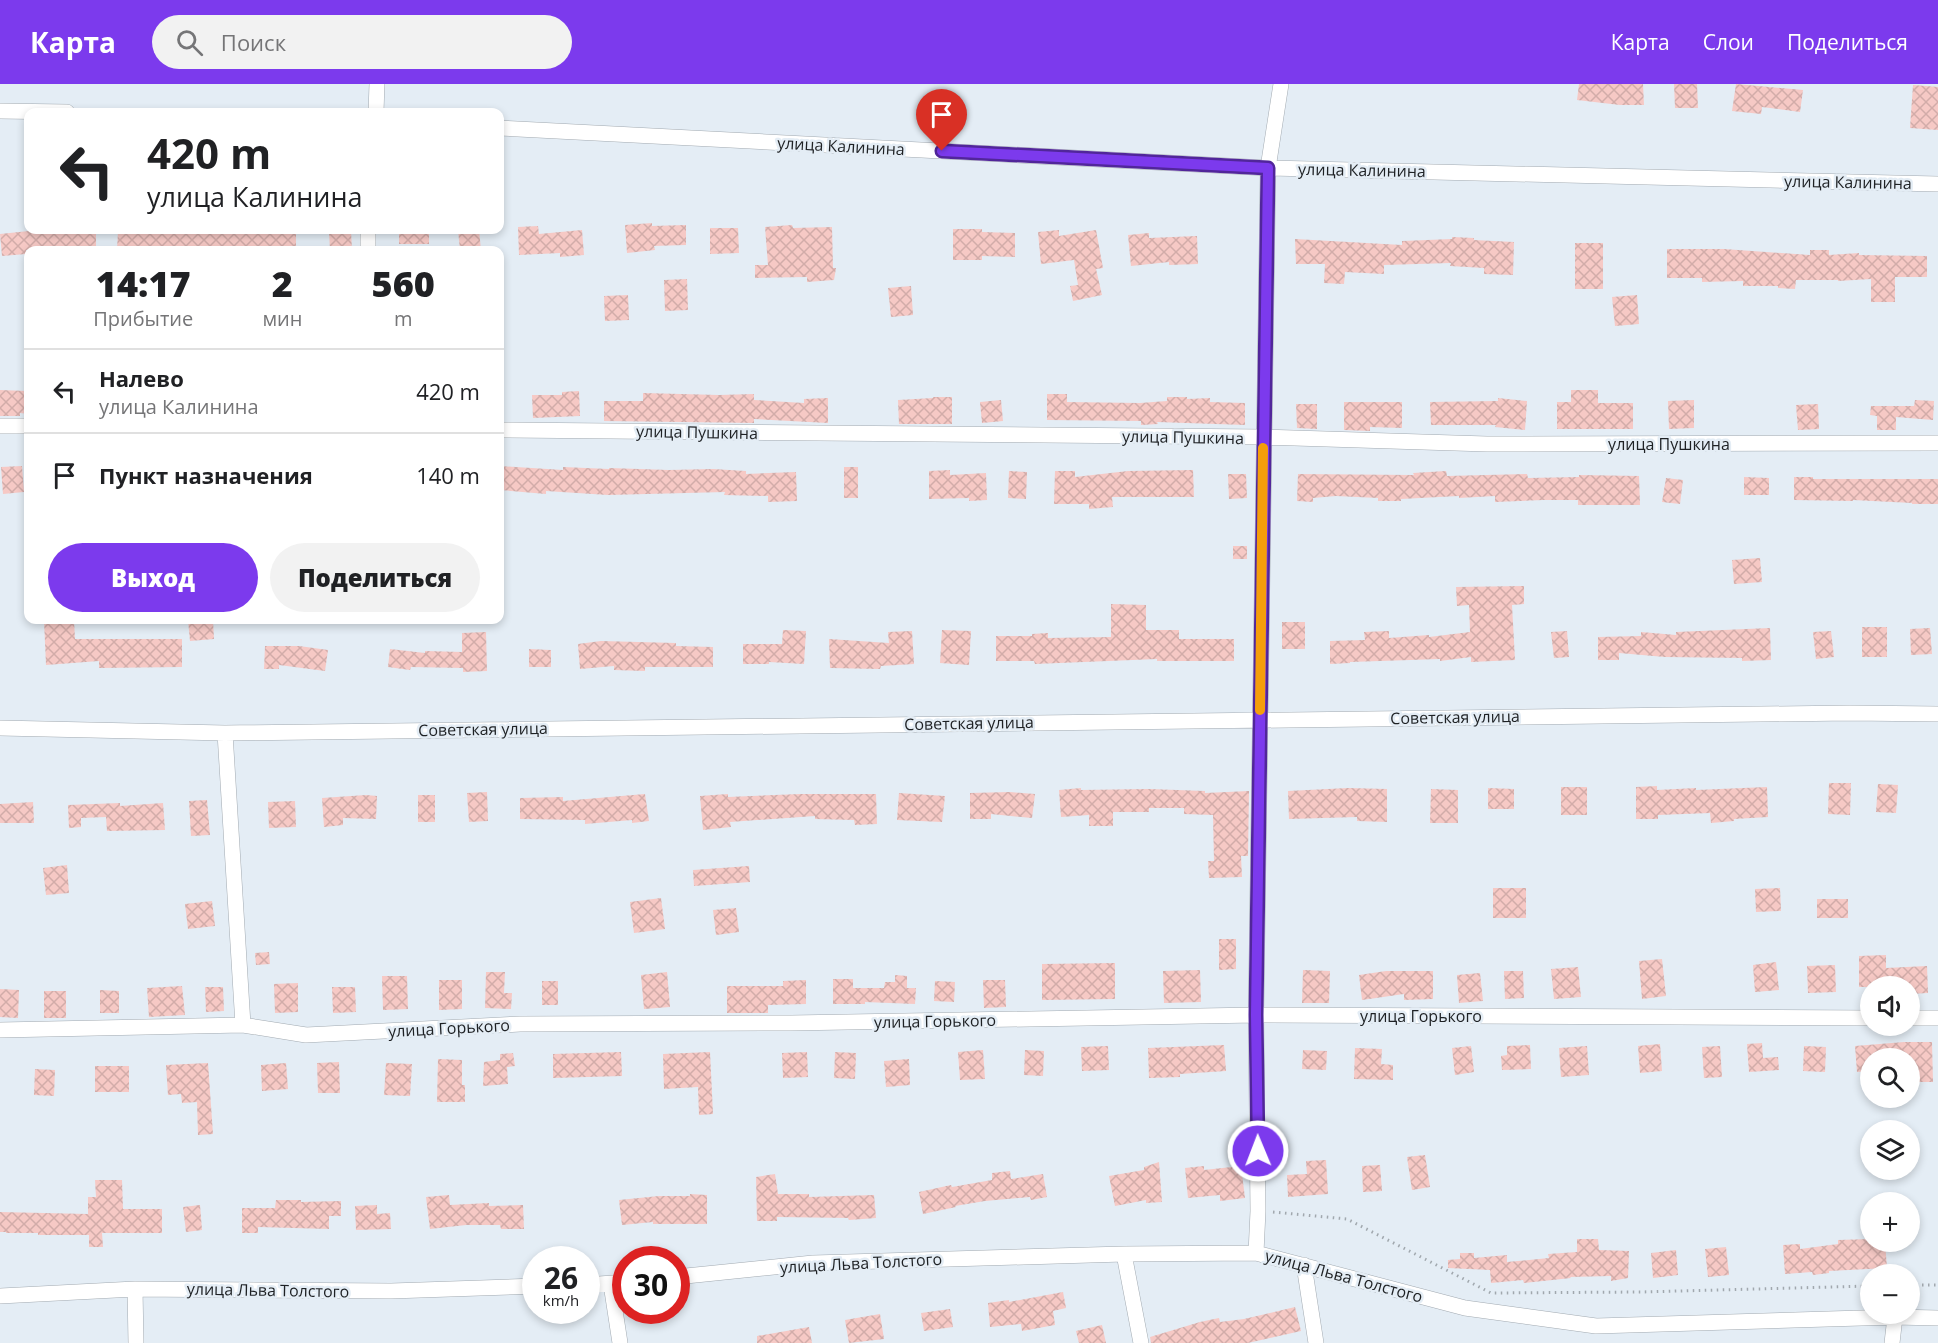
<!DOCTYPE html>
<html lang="ru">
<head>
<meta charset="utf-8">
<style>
	:root { --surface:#fff; --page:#f2f2f2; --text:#202124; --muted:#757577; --line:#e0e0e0; --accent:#7c3aed }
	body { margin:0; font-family:"Open Sans",sans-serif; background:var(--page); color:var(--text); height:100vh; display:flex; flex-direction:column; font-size:22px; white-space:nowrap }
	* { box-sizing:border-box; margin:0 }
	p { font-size:20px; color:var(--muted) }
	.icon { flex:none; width:33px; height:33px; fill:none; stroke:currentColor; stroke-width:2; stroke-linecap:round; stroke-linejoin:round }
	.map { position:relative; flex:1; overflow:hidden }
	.panel { position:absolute; left:24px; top:162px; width:480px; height:378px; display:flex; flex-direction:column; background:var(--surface); border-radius:12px; box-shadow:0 3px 9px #0003 }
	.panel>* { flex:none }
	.top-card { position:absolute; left:24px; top:24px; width:480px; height:126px; border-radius:12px; box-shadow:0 3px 9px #0003; background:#fff; color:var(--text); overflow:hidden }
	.controls { position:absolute; left:1860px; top:892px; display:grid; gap:12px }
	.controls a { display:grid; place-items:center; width:60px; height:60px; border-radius:50%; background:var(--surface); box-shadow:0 3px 9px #0003; font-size:30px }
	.speed { position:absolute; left:522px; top:1162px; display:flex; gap:12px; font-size:30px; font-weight:700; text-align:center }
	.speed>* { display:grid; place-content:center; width:78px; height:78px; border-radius:50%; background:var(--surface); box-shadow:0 3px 9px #0003; line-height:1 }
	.speed small { font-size:15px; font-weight:400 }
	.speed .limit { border:9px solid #d22; background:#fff; color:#111 }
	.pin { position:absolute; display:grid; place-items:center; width:51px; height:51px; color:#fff; margin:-62px -26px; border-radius:50% 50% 50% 0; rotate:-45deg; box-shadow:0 0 6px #0007 }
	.pin .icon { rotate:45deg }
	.me { position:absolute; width:66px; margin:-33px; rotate:359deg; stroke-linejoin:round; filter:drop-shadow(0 0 4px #0008) }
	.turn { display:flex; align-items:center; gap:21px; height:126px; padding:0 24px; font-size:27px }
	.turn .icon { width:78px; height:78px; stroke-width:2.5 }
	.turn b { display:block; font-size:42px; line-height:51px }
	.eta { display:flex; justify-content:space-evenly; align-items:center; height:102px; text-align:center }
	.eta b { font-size:36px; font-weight:800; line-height:42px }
	.cta { display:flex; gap:12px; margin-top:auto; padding:12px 24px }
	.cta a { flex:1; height:69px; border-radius:36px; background:var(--accent); color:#fff; font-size:24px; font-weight:800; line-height:69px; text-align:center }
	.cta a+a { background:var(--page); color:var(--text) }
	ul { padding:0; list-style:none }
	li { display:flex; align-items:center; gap:18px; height:84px; padding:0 24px; border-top:2px solid var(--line) }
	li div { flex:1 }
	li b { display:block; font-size:22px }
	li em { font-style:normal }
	header { display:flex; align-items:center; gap:36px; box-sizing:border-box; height:84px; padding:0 30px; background:var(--accent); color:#fff }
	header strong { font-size:28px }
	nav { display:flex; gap:33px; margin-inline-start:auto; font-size:21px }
	.search { width:420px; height:54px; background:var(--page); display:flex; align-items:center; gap:15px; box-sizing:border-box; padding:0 21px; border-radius:33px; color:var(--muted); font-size:22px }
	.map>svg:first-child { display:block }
</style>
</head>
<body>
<header>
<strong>Карта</strong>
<div class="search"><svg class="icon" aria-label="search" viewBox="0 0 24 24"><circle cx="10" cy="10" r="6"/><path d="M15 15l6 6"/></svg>Поиск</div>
<nav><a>Карта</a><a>Слои</a><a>Поделиться</a></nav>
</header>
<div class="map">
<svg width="1938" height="1259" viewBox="0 0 1938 1259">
	<defs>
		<pattern id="building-cross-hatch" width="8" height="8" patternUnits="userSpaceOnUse" patternTransform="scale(1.5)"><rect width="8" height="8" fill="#f6c9c5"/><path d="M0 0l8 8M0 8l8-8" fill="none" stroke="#d2aca9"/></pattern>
	</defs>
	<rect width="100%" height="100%" fill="#e4edf5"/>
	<path fill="url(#building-cross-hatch)" d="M1579 0H1643L1644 21H1620L1577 16Z
		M1674 0H1697L1698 24H1675Z
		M1736 0 1803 6 1800 28 1762 23 1761 30 1732 27Z
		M1913 1 1938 3V46L1910 44Z
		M652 139V142L686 141V161L654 162 655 166 627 169 625 141Z
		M792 141 793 144 832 143 833 184H836L834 196 807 198V193L755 194V181H768L765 143Z
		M538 142 539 150 582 146 584 171 560 173V169L519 171 518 143Z
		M710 144H738L739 169 710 170Z
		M953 145H982V148L1015 149V173L982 172V176H953Z
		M75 146H96V166H26V170L2 172 0 150 29 147 75 148Z
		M154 146H296V166H117L118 147 154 150Z
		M399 146H429V160H399Z
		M458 146H479L481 166H460Z
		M1059 146V152L1096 146 1103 184 1096 185 1102 211 1073 217 1070 202 1078 201 1074 176 1041 180 1038 148Z
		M351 147 352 166H330L329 148Z
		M1149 149V154L1197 152 1198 180 1169 181V178L1131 182 1128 151Z
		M1452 153 1474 154V156L1514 158 1513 191 1484 190V184L1450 182 1451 179 1384 181V190L1345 188 1344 200 1324 199 1325 180H1296L1295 155 1402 161V157L1452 155Z
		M1575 159H1603V205H1575Z
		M1667 165H1724L1810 171V166H1829V171L1859 169V171L1927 172V193H1895V218H1871V195L1838 197V196H1796L1795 205 1778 204V202H1743V197L1702 198V194H1667Z
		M687 195 688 226 665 227 664 196Z
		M911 202 913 231 891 233 888 204Z
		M628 211 629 236 605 237 604 212Z
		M1637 211 1639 240 1615 242 1612 213Z
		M0 306 28 307V330L20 329V332H0Z
		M1571 306H1598V319H1633V345H1557V318H1571Z
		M579 307 580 332 533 334 532 311H562V308Z
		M643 309 719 311 754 310V316L804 319V315L828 314V339L754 335V339L604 337V317H643Z
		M1047 310H1067V318L1140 319 1167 317V313H1187V315L1210 314V318L1245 319V341L1157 338 1158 340 1141 341V337L1047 336Z
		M933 313H952V340H899L898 316 933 314Z
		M1498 314 1527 317 1525 346 1495 343 1496 341H1431L1430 318 1498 317Z
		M1001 316 1003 337 982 339 980 318Z
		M1694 316V344L1669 345 1668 317Z
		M1915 316 1934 317 1933 336 1896 333V346H1877V332L1870 331 1871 322H1914Z
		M1344 318H1402V344L1370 343V347L1344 346Z
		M1296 320H1317V345L1297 344Z
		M1818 320 1819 345 1798 346 1796 321Z
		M22 382 24 408 3 410 1 383Z
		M500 382 563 386V383L609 385V384L669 386 713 385 746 387V390L796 388 797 417 768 418V412L724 411 725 408 608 411 546 407V410L500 406Z
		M844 383H858V414H844Z
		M950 386V391L986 389 987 416 969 417V414L929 415V387Z
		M1193 386 1194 413H1112L1113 423 1089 425V420H1054L1055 387H1075V393L1128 387Z
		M1009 387 1027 388 1026 415 1008 414Z
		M1446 387 1447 392 1527 390 1528 394 1579 393V391L1639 392 1640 421H1578V416H1543L1495 418V412L1459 414V412L1401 415V417H1378V414L1336 412 1313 414V418L1297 417 1298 390 1414 391 1413 389Z
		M1228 390H1246L1247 414 1229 415Z
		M1744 393 1769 394V411H1744Z
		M1794 393H1813V395H1938V420H1912V419L1853 416V417L1794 416Z
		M1666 394 1683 396 1680 420 1662 418Z
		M1233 462H1247V475H1233Z
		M1760 474 1762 498 1734 500 1732 476Z
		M1524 502V520L1512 521 1515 576 1471 578V573L1440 577V575L1350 578V579L1330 580V557L1365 556 1364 548 1389 547V554L1429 551V553L1470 548 1469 521 1457 522 1456 503Z
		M1111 520 1146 521V546H1179V555H1234V577H1157V575L1035 580 1034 577H996V552H1032V550L1048 549V554L1111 553Z
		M44 536H74L75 555H182V583L99 584V577L46 581Z
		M188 536H213L214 555 190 557Z
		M1282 538H1305V565H1282Z
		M1862 543H1887V573H1862Z
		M1770 544 1771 576 1742 577V574L1665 573 1619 569V576H1598V553L1641 552V548L1676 551V548Z
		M1930 544 1932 570 1911 571 1910 545Z
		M783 546 806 547 804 580 769 578V580H743V560H782Z
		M942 546 971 547 969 581 940 579Z
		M912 547 914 580 881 582 880 585 830 584 829 555 889 559 888 548Z
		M1567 547 1569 573 1554 574 1551 548Z
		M1831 547 1834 573 1816 575 1813 548Z
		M486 548 487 587 463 588V584L411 583 410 586 388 583 390 565 425 569V567L462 568V549Z
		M601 557 676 559V562L713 563V583H645V587L614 586V582L580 585 578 560Z
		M265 562H299L328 566 325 587 279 581V585H264Z
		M529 565 551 566V583H529Z
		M1829 699H1851L1850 731 1828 730Z
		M1878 700 1898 701 1896 729 1876 728Z
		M1657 702V706L1696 704V706L1767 703 1768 733 1734 735V737L1711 739 1710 729 1658 731V735H1636V703Z
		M1561 703H1587V731H1561Z
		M1081 704V706L1149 705 1205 707V709L1249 707 1248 772H1241L1242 793 1209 794 1208 777H1214L1213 731 1184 730V724H1149V728H1113V742H1089V731L1061 733 1059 706Z
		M1348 704 1387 705V738L1357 737V733L1289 735 1288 707Z
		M1488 704 1514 705V725H1488Z
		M1431 705 1458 706V739H1430Z
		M487 708 488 737 469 738 467 709Z
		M1010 708 1035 710 1032 734 991 730V735H970V709Z
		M899 709 945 712 942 738 897 736Z
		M645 710 649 737 632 739V736L585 740V736L520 735V714L563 713V717Z
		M728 710V713L800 710H876L877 740 855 741 854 736 815 735V732L730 738 731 743 703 746 700 712Z
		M366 711 377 712 376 735 343 734V741L324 743 322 714Z
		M418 711H435V738H418Z
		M207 716 210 751 191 752 189 717Z
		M295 717 296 743 269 744 268 718Z
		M33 718 34 739H0V720Z
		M120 719V722L163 719 165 746 107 747 106 733 81 734V743L69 744 68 721Z
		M67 781 69 809 46 811 43 784Z
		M749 782 750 798 694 802 693 786Z
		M1493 804H1526V834H1493Z
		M1780 804 1781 827 1756 828 1755 805Z
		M661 814 665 845 634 849 630 818Z
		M1817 815H1848V834H1817Z
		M212 817 215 842 188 845 185 820Z
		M736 824 739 848 716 851 713 826Z
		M1219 855H1236V885L1219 886Z
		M269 868 270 880 256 881 255 869Z
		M1886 871V884L1927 882 1928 909 1910 910V903H1859V872Z
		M1662 875 1666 912 1642 915 1639 877Z
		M1776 878 1779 906 1755 908 1753 881Z
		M1115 879V915L1042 916V880Z
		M1835 881 1836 908 1808 909 1807 882Z
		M1578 883 1581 913 1554 915 1551 885Z
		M1200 886 1201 918 1164 919 1163 887Z
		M1303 886 1330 887 1329 919H1302Z
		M1386 887H1433V915L1404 916V910L1362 916 1359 891Z
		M1504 887H1523L1524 914 1505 915Z
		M486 888H505L504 909H512L511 925 485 924Z
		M667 888 670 923 644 925 641 891Z
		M1480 889 1483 917 1459 919 1457 891Z
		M895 891 907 892V904H916L915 920 865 918V920H833V895H853V904H884L885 898H895Z
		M382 892H407L408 925 383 926Z
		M439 896H462V925L439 926Z
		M806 896V920L768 921V929H727V902H783V897Z
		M983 896H1005L1006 923 984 924Z
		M542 897H558V921H542Z
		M935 897 955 898 954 918 934 917Z
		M298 899V928L275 929 274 900Z
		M182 902 185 931 149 933 147 904Z
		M205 903H223L224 927 206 928Z
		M332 903H355L356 928 333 929Z
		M0 905 19 906 18 934 0 933Z
		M100 906 119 907V929H100Z
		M44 907H66V934H44Z
		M1904 958H1932L1933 998H1910V975H1870V987L1857 988 1855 962Z
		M1762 959 1763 974 1778 973 1779 986 1749 988 1747 960Z
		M1660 960 1662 987 1640 989 1638 962Z
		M1224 961 1226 987 1180 990V993L1149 994 1148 964Z
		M1530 961 1531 985 1502 986 1501 972 1507 971V962Z
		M1108 962 1109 986 1082 987 1081 963Z
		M1471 962 1474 988 1455 991 1452 964Z
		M1587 962 1589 991 1561 993 1559 964Z
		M1720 962 1722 993 1704 994 1702 963Z
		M1804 962 1826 963 1825 988 1803 987Z
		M1355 964 1382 965 1381 980 1393 981V996L1354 995Z
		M983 966 985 995 960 996 958 968Z
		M1025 966 1044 967 1043 992 1024 991Z
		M1303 966 1327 967 1326 986 1302 985Z
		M621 968 622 992 553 994V970Z
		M710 968 713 1030 699 1031 698 1003 664 1005 663 970Z
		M807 968 808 993 783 994 782 969Z
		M835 968 856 969 855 995 834 994Z
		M513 969 515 982 507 983 508 1000 483 1002 484 978 500 976V970Z
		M438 975 462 976V1001H465V1018H437Z
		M909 975 910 1001 886 1003 884 977Z
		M339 978 340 1009H318L317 979Z
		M208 979 213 1050 198 1051 197 1018 182 1019 181 1010 168 1011 166 981Z
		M286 979 288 1005 262 1007 261 981Z
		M386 979 412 980 410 1012 384 1011Z
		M95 982H129V1008H95Z
		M35 985 55 986 54 1012 34 1011Z
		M1425 1071 1430 1103 1412 1106 1407 1073Z
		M1326 1076 1328 1110 1288 1113 1287 1091 1307 1090 1306 1077Z
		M1159 1078 1162 1118 1146 1119V1116L1115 1122 1109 1092 1144 1086V1083Z
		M1380 1081 1382 1107 1363 1108 1362 1082Z
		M1204 1082V1086L1241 1082 1245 1114 1220 1117V1111L1188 1114 1185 1084Z
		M1010 1087 1011 1095 1043 1090 1047 1113 1031 1116 1030 1113 985 1117 955 1122 956 1123 923 1130 919 1108 951 1101 952 1103 992 1096V1089Z
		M775 1090 778 1110H809V1113L874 1111 876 1134 849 1136 848 1134 777 1133V1137H757L756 1093Z
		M95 1096H122L123 1125H162V1149H102L103 1163H89V1151H38V1149H6V1148H0V1128L88 1130V1113H96Z
		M690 1110 707 1111V1140H653V1138L622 1141 619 1116 659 1112H690Z
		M449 1111 450 1121 489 1119V1122L523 1121 524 1145H501L500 1141H466L430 1145 426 1113Z
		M276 1116H301V1118L341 1117V1132H329V1145L258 1143V1149H242V1124H275Z
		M200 1121 202 1146 186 1148 183 1123Z
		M377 1121V1130L390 1129 391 1145 356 1146 355 1122Z
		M1577 1155H1598L1599 1166 1629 1167 1628 1194 1611 1197V1192L1570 1193 1571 1194 1524 1199 1523 1196 1491 1199 1490 1186 1448 1184V1176L1460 1175V1169H1474V1174L1507 1171V1178L1549 1174 1548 1170 1577 1168Z
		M1870 1155V1158H1885L1887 1184 1829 1187V1189L1813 1191 1812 1188 1785 1190 1783 1161 1800 1160V1165L1838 1160V1156Z
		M1726 1163 1729 1191 1708 1193 1705 1165Z
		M1676 1166 1678 1191 1653 1194 1651 1169Z
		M1063 1208 1066 1224 1053 1227 1055 1241 1022 1247 1021 1240 990 1243 988 1219 1009 1216V1218Z
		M1295 1223 1301 1247 1248 1259H1151L1150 1253 1200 1238 1219 1234 1220 1238 1244 1235Z
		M950 1225 953 1243 924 1247 921 1229Z
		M880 1230 884 1255 849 1259 845 1236Z
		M1102 1241 1106 1259H1079L1076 1247Z
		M809 1243 812 1259H757V1252Z"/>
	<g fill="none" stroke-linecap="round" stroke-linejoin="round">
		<g stroke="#a2aab1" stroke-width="16">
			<path id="minor" d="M0 27 67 28
				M376 28 377 0
				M500 44 1268 84 1938 100
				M368 146V166
				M0 342H28
				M500 346 1263 353 1487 360 1938 359
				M0 644 225 649 1850 629 1938 630
				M225 649 243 941
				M1910 934H1938
				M0 946 243 941 306 951 520 940 791 939 1256 931 1870 934
				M1256 1169 1258 1127 1256 931 1268 84 1281 0
				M1124 1170 1141 1259
				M1304 1181 1316 1259
				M676 1193 813 1179 1124 1170 1256 1169 1465 1224 1596 1242 1895 1233 1938 1234
				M611 1200 620 1259
				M586 1201 626 1198
				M135 1205 136 1259
				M0 1212 135 1205 391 1207 536 1202
				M1892 1259 1895 1233"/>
		</g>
		<path stroke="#a1a8ae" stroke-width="3" stroke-dasharray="1.5 4.5" stroke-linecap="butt" d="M1273 1128 1347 1135 1491 1209 1641 1208 1870 1202
			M1910 1201H1938"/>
		<use href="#minor" stroke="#fff" stroke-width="15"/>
	</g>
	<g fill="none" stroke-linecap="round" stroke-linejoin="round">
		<g stroke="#51269a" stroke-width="15">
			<path id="route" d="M942 67 1268 84 1256 931 1258 1067"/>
		</g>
		<use href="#route" stroke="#7c3aed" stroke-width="10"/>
		<path stroke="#f59e0b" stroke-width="10" d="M1260 626 1263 364"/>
	</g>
	<g text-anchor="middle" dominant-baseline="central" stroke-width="5" stroke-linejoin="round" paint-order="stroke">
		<g font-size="16" fill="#1e2124" stroke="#e4edf5">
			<text transform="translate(841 62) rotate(3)">улица Калинина</text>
			<text transform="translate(1362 86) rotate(1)">улица Калинина</text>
			<text transform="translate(1848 98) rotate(1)">улица Калинина</text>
			<text transform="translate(697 348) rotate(1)">улица Пушкина</text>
			<text transform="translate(1183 353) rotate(1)">улица Пушкина</text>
			<text x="1669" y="360">улица Пушкина</text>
			<text transform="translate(1455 633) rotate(-1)">Советская улица</text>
			<text transform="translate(969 639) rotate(-1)">Советская улица</text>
			<text transform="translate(483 645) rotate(-1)">Советская улица</text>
			<text x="1421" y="932">улица Горького</text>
			<text transform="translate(935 937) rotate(-1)">улица Горького</text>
			<text transform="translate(449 944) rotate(-3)">улица Горького</text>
			<text transform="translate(861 1179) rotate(-3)">улица Льва Толстого</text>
			<text transform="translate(1344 1192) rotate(15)">улица Льва Толстого</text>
			<text transform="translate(268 1206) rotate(1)">улица Льва Толстого</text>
		</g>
	</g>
</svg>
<div class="controls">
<a><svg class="icon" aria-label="sound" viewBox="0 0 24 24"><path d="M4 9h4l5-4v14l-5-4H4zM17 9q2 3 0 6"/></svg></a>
<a><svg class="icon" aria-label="search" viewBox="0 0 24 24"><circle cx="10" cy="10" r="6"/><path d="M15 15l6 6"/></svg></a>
<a><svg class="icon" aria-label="layers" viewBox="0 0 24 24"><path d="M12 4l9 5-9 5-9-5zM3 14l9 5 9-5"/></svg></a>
<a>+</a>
<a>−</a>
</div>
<div class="speed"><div>26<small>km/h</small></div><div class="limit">30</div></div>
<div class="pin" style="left:942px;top:67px;background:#d93025"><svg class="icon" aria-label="arrive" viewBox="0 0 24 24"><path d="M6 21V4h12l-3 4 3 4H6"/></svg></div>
<svg class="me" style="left:1258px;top:1067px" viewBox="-20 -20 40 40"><circle r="17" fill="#7c3aed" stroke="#fff" stroke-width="3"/><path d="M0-11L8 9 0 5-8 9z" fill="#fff"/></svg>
<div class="top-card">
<div class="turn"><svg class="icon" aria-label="left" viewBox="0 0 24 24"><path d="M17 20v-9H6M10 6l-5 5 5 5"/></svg><div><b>420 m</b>улица Калинина</div></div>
</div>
<section class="panel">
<div class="eta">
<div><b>14:17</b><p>Прибытие</p></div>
<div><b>2</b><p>мин</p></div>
<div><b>560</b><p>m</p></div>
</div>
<ul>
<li><svg class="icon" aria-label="left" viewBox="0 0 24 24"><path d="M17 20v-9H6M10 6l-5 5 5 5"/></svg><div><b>Налево</b><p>улица Калинина</p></div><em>420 m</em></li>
<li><svg class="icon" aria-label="arrive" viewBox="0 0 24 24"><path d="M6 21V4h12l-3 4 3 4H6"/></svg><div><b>Пункт назначения</b></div><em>140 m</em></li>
</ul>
<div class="cta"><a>Выход</a><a>Поделиться</a></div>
</section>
</div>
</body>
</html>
